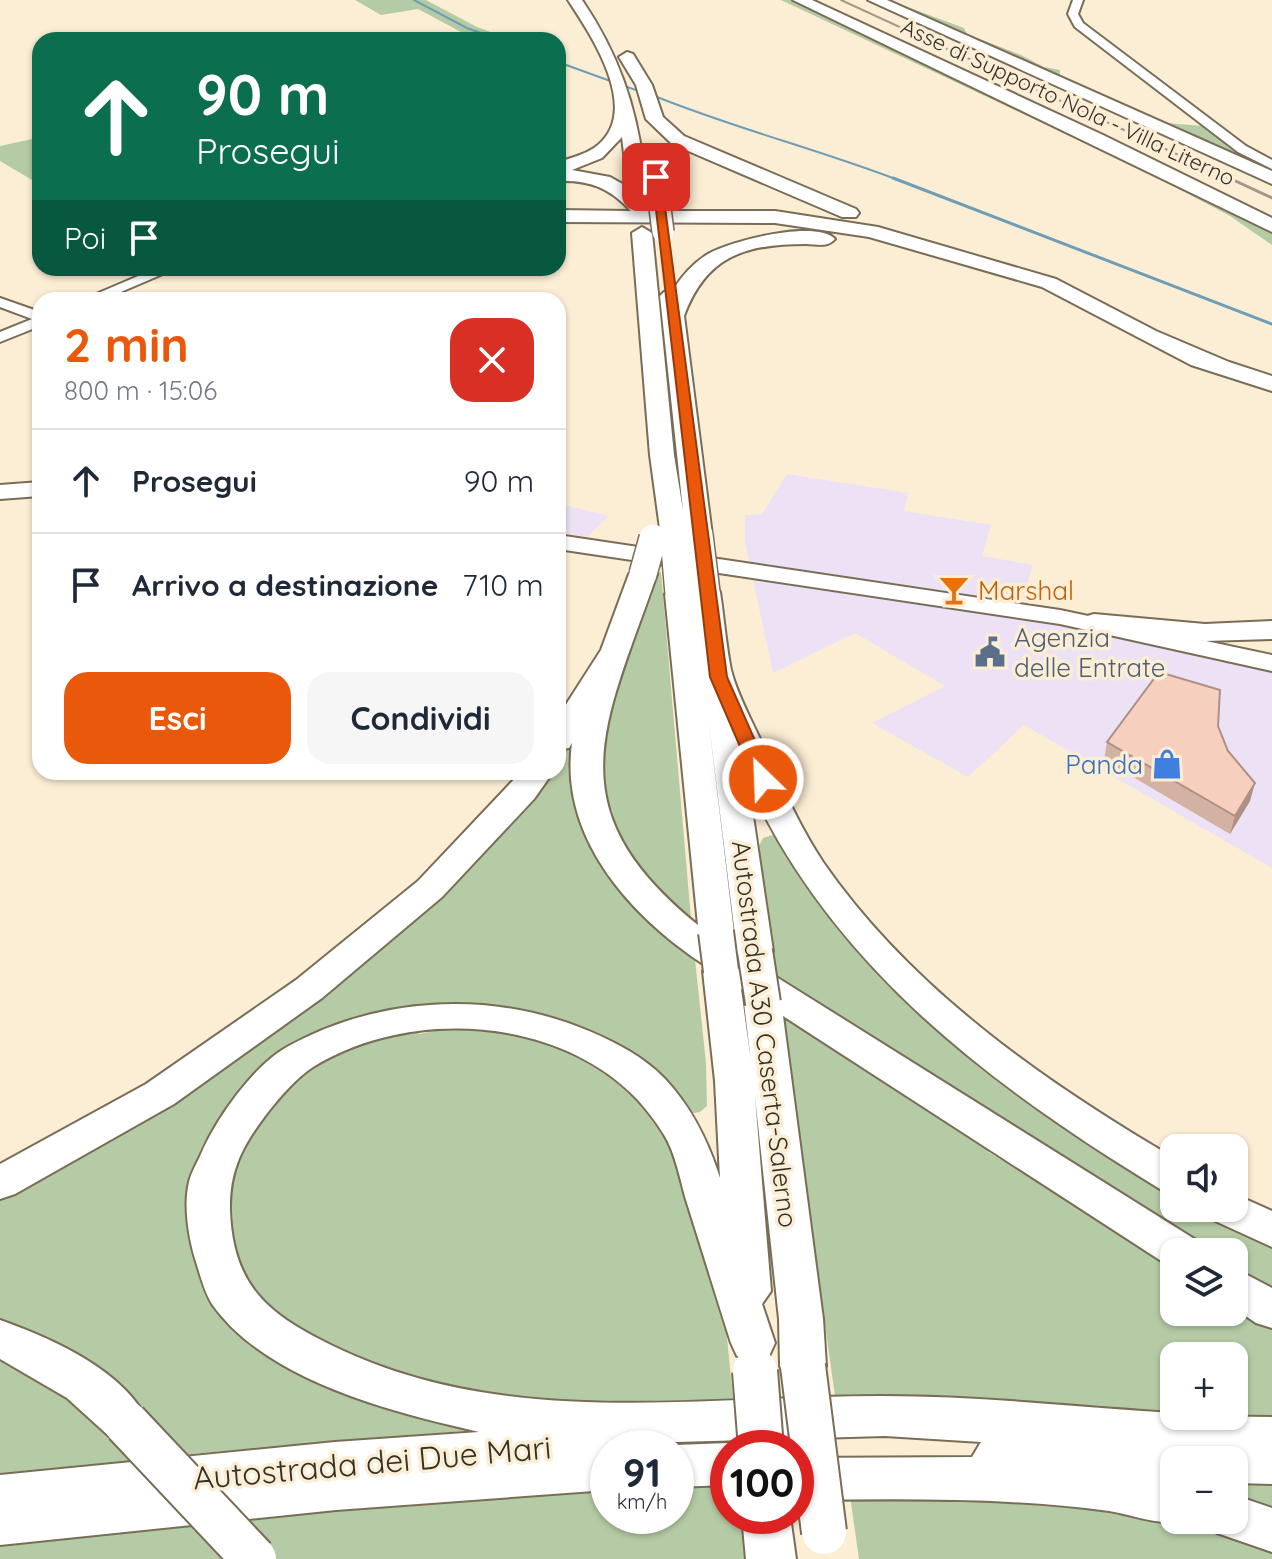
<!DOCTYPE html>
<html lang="it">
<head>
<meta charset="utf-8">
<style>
	:root { --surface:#fff; --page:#f6f6f7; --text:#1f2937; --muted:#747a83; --line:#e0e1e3; --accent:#ea580c }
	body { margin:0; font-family:Quicksand,sans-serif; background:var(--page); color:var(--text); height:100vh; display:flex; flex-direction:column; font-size:30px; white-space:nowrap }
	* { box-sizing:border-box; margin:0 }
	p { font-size:26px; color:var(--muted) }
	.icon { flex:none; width:44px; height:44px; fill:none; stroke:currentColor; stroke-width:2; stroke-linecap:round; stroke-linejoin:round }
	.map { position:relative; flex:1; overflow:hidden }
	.panel { position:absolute; left:32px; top:292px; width:534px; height:488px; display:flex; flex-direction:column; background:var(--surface); border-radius:24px; box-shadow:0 2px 6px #0004 }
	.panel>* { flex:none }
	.guide { position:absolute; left:32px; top:32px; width:534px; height:244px; border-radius:24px; box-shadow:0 2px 6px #0004; background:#0b6e4f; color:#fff; overflow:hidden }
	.tools { position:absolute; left:1160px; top:1134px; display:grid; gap:16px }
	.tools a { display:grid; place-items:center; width:88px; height:88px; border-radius:16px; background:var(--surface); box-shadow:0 2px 6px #0004; font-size:40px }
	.speed { position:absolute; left:590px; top:1430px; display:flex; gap:16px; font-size:40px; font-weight:700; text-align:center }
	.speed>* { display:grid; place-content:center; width:104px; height:104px; border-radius:50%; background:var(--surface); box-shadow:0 2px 6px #0004; line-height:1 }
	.speed small { font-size:20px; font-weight:400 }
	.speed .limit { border:12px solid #d22; background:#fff; color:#111 }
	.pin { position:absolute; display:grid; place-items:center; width:68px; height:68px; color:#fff; margin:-34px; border-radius:16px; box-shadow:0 4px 12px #0006 }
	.me { position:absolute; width:88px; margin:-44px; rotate:336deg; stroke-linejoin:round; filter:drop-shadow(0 0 6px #0008) }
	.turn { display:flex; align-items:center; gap:28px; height:168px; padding:0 32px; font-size:36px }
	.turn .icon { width:104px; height:104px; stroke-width:2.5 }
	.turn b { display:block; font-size:56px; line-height:68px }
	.then { display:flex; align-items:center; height:76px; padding:0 32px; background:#0003; gap:16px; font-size:30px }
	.round { display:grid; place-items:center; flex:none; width:84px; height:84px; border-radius:24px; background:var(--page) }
	.overview { display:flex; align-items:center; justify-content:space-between; height:136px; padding:0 32px }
	h1 { font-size:48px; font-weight:700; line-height:60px; color:var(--accent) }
	.cta { display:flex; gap:16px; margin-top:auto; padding:16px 32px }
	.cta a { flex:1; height:92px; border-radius:24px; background:var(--accent); color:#fff; font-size:32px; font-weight:700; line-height:92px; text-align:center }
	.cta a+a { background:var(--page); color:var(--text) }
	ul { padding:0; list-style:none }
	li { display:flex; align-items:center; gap:24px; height:104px; padding:0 32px; border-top:2px solid var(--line) }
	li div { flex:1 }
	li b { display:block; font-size:30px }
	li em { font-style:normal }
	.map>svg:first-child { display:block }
</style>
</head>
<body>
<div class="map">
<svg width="1272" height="1559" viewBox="0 0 1272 1559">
	<rect width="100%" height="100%" fill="#fceed5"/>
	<path fill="#ece1f5" d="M787 474 908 493 904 511 991 525 982 556 1033 565 1017 617 1126 636 1272 669V868L1024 725 968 777 872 723 945 686 855 633 773 673 745 542V515L762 514Z
		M564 505 609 516 587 537 558 532V512Z"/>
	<path fill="#b5cba5" d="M355 0H426L477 27 512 40H476L418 9 381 15Z
		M781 0H792L835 20 1272 232V245L1230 216 1147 172Z
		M880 0H889L964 28 967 34 1021 55 1044 67 1060 70V76L1166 123 1204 126 1272 168V175Z
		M37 138 40 139V178L32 180 0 161V146Z
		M650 572H661L692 930 675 917 618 841 612 809 599 811 593 770Z
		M576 727 579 784 694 950 706 1063 707 1106 700 1112 688 1114 617 1052 440 1008 251 1086 209 1282 475 1430 179 1455 0 1329V1187L259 1027 540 772H558V747Z
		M779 833 834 913 1174 1187V1208H1214L1272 1237V1301L1234 1277V1252H1194L1031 1135 1023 1144 777 987 759 846 763 838Z
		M781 1012 995 1143 988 1152 1174 1259V1312H1234V1297L1272 1322V1416L1234 1415V1356H1174V1412L836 1403Z
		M415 1023 419 1034 478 1023 584 1048 665 1117 725 1317 734 1408 495 1406 289 1340 214 1239 234 1135 296 1067Z
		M0 1348 16 1354 147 1460 0 1474Z
		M1234 1480 1272 1481V1517L1234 1504Z
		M848 1482 968 1484 1174 1520H1234L1272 1533V1559H859Z
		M728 1486V1516H744L749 1559H277L237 1516 608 1491V1516H676V1487Z
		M203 1521 239 1559H0V1542Z"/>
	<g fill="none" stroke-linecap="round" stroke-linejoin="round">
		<path stroke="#6f9eb4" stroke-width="2" d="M414 0 467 28 500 40
			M558 62 613 82
			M621 85 639 91
			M652 95C733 128 817 149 898 180"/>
		<path stroke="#6f9eb4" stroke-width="3" d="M893 178 1272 324"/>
		<g stroke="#796d57" stroke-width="4">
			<path id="minor" d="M1073 0H1083L1078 14 1083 23 1246 146 1272 160V169L1238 152 1075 27 1068 14Z
				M157 268H177L102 300H82Z
				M0 298 40 312V326L0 342V332L32 319 0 307Z"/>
		</g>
		<g stroke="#796d57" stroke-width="4">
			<path id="major" d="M40 482V496L0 499V485Z
				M558 535 1060 610 1272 655V671L1060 624 558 549Z"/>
		</g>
		<g stroke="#796d57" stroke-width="4">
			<path id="highway" d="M568 0H582C618 53 636 105 644 168 646 181 650 198 647 211H775L878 227 1056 279 1156 331 1229 362 1272 376V391L1191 365 1042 287 869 237 775 223 558 222V210L631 211C609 187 589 180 558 181V162C571 158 587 154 598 145 641 109 591 35 568 0ZM622 137 628 187 610 177 572 170 602 158Z
				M793 0H812L1103 135 1272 218V232Z
				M868 0H887L1272 171V184Z
				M627 52 633 54 652 85 663 117 684 136 856 209 859 213 856 217H842L672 144 646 119 636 85 619 57Z
				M642 227 652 233 674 455 683 510 660 296 664 292 673 290C682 276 693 263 708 254 730 241 816 219 835 239 827 248 817 244 806 244 745 244 706 256 684 316L712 535 708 541 699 543 687 537 683 542H665L661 536 650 455 632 233Z
				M643 566 653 568 657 574C605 725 552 807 698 925L665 594 669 588 679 586 689 588 692 593 696 586 706 584 716 586 720 592C724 618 726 645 731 670 738 698 756 728 767 754 784 791 801 829 823 862 911 989 1043 1081 1174 1158V1194L1160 1189C991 1086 831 966 748 782L773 951 768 960 754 963 1196 1240 1202 1252H1174V1267L1166 1264 783 1016 823 1319 826 1366 819 1380 803 1385 787 1380 780 1366 779 1319 755 1097 771 1291 762 1304 775 1343 769 1356 753 1362 737 1356 731 1343C716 1296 702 1250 687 1203 681 1184 677 1160 668 1142 661 1128 647 1110 636 1098 556 1016 409 1008 313 1067 297 1077 280 1097 268 1112 243 1145 229 1169 230 1211 233 1287 269 1315 333 1346 505 1430 697 1396 882 1396 979 1396 1077 1407 1174 1413V1416L1272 1417V1484L1234 1483V1460H1211L1213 1457 1195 1455 1197 1460H1174V1520H1182C1162 1527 1130 1514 1109 1511 1005 1497 901 1499 796 1500V1458L972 1457 981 1442 885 1436 641 1443 640 1448H608V1490L336 1510 0 1545V1475L335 1442 479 1432C392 1412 266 1381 212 1304 205 1293 201 1278 197 1265 189 1241 183 1207 189 1182 191 1173 197 1163 201 1154 216 1119 253 1066 287 1047 379 996 492 990 589 1031 617 1043 644 1057 665 1079 692 1108 708 1141 720 1178L715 1081 703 971 706 966C631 917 559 838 572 743L569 748 558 750V717L601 650 629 574 633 568ZM708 716 737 951 738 953 721 942 729 940 734 932ZM741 989 750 994 744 1003 751 1061Z
				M1094 614 1205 624 1272 621V639L1205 641 1084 629 1080 623 1084 617Z
				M521 772H553L534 799 442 897 322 998 174 1104 15 1194 0 1199V1164L146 1084 296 980 418 881Z
				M1234 1194 1272 1211V1247L1213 1220 1207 1208H1234Z
				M1234 1268 1272 1288V1328L1256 1323 1234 1308Z
				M0 1320C53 1339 124 1370 149 1423L142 1437 126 1443 110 1437 67 1398 0 1359Z
				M728 1443 742 1448H728V1485L676 1487V1448H667L676 1445Z
				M1234 1495 1272 1508V1552L1217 1533 1211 1520H1234Z
				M742 1516H790L796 1559H746Z"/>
		</g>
		<use href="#minor" fill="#fff" fill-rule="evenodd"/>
		<use href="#major" fill="#fff" fill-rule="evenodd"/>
		<use href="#highway" fill="#fff" fill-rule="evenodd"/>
		<path stroke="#a29886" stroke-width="2" d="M841 0 1233 180"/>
		<path stroke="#a29886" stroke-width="3" d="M1229 178 1272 198"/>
		<g stroke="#796d57" stroke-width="24" stroke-linecap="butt">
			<path id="highway-bridge-far3" d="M659 200 663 232"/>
		</g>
		<g stroke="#796d57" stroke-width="30" stroke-linecap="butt">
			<path id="highway-bridge-far2" d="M699 535 706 592
				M674 536 679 594
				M643 574 653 538"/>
		</g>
		<g stroke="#796d57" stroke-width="38" stroke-linecap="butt">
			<path id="highway-bridge-far1" d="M716 932 721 971
				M755 951 763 1003"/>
		</g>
		<g stroke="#796d57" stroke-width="48" stroke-linecap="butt">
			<path id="highway-bridge" d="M803 1366 824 1532
				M755 1371 761 1448
				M126 1423 254 1559"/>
		</g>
		<use href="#highway-bridge-far3" stroke="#fff" stroke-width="21"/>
		<use href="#highway-bridge-far2" stroke="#fff" stroke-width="27"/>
		<use href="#highway-bridge-far1" stroke="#fff" stroke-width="34"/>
		<use href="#highway-bridge" stroke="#fff" stroke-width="44"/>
	</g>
	<path fill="#d4b2a3" d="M1107 742 1250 801 1230 834 1104 760Z"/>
	<path fill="#ad9185" d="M1255 783 1250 801 1230 834 1235 816Z"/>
	<path fill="#f7cfbe" stroke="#ad9185" stroke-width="2" d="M1159 672 1220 690 1218 726 1228 751 1255 783 1235 816 1107 742Z"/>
	<path fill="#ea580c" stroke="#983908" stroke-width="2" d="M652 175 661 177 727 677 772 779 763 784 754 779 710 677Z"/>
	<defs>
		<g id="bar-bare" transform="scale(2.4)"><path d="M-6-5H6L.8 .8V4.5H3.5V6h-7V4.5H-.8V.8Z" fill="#e8710a" stroke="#fceed5" stroke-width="2.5" paint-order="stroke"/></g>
		<g id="civic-bare" transform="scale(2.4)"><path d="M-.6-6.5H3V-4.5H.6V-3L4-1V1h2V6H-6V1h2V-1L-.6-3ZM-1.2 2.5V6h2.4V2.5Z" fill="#5c6f8a" stroke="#fceed5" stroke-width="2.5" paint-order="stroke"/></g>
		<g id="shop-bare" transform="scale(2.4)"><path d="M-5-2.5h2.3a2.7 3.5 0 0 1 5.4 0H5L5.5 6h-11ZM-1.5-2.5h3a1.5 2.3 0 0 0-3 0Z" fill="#3f7fe0" stroke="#fceed5" stroke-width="2.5" paint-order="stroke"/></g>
	</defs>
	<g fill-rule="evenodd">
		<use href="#bar-bare" x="954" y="590"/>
		<use href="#civic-bare" x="990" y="652"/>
		<use href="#shop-bare" x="1167" y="764"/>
	</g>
	<g text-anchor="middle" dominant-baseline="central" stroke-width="7" stroke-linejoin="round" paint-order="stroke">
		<g font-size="22" fill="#363127" stroke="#fceed5">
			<text transform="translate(1068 102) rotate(25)">Asse di Supporto Nola - Villa Literno</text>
		</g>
		<g font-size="26" fill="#c56008" stroke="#fceed5" text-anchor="start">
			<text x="978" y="590">Marshal</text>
		</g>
		<g font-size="26" fill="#4e5e75" stroke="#fceed5" text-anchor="start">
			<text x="1014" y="637">Agenzia<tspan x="1014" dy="30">delle Entrate</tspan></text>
		</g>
		<g font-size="26" fill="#366cbe" stroke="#fceed5" text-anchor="end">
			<text x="1143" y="764">Panda</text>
		</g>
		<g font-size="26" fill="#363127" stroke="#fceed5">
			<text transform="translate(765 1034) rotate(83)">Autostrada A30 Caserta-Salerno</text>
		</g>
		<g font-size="32" fill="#363127" stroke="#fceed5">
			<text transform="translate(372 1462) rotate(-5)">Autostrada dei Due Mari</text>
		</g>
	</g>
</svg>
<div class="tools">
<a><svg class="icon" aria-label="sound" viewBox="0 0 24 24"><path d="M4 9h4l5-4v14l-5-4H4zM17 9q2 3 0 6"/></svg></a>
<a><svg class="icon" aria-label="layers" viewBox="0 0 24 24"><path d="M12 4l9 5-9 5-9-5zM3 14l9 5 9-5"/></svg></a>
<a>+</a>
<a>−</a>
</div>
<div class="speed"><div>91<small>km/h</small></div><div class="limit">100</div></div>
<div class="pin" style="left:656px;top:177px;background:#d93025"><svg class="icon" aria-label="arrive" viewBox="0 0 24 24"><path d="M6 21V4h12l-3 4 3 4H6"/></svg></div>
<svg class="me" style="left:763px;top:779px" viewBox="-20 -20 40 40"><circle r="17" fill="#ea580c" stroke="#fff" stroke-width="3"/><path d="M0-11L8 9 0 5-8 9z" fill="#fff"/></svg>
<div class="guide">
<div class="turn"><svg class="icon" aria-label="ahead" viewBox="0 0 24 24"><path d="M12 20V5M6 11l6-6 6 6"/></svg><div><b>90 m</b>Prosegui</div></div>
<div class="then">Poi<svg class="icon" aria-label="arrive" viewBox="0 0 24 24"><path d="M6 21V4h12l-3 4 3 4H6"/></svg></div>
</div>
<section class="panel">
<div class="overview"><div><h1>2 min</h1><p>800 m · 15:06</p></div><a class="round" style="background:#d93025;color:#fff"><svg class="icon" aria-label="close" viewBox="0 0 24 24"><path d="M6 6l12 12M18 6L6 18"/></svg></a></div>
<ul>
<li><svg class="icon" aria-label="ahead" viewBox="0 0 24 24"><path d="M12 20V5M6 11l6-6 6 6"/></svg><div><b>Prosegui</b></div><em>90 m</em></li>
<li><svg class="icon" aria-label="arrive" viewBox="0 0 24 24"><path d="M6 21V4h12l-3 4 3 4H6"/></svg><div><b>Arrivo a destinazione</b></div><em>710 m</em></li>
</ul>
<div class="cta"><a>Esci</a><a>Condividi</a></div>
</section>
</div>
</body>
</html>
